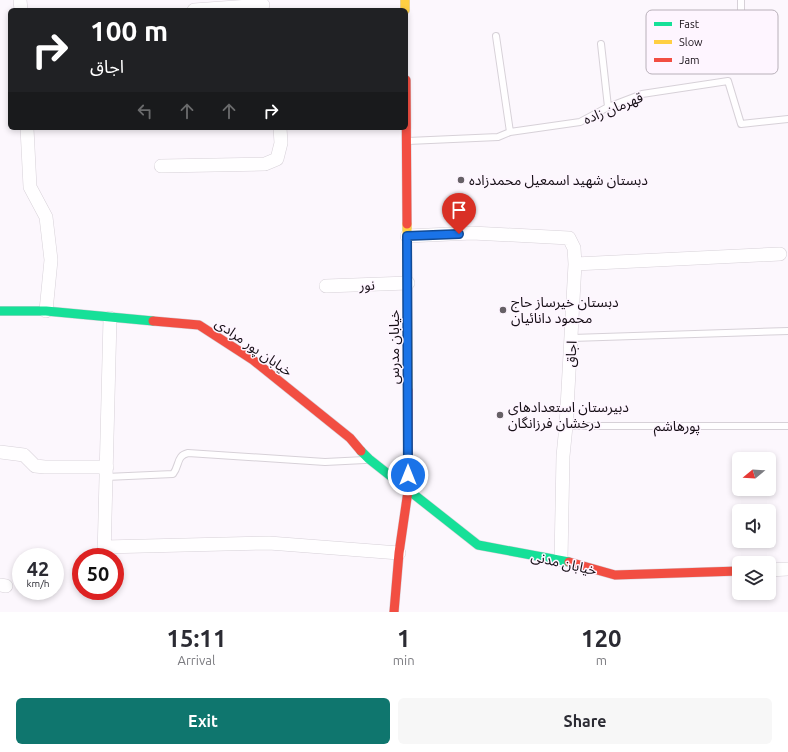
<!DOCTYPE html>
<html lang="en">
<head>
<meta charset="utf-8">
<style>
	:root { --surface:#fff; --page:#f7f7f7; --text:#2b2b33; --muted:#7c7c81; --accent:#0f766e }
	body { margin:0; font-family:Ubuntu,"Noto Sans Arabic",sans-serif; background:var(--page); color:var(--text); height:100vh; display:flex; flex-direction:column; font-size:15px; white-space:nowrap }
	* { box-sizing:border-box; margin:0 }
	p { font-size:13px; color:var(--muted) }
	.icon { flex:none; width:22px; height:22px; fill:none; stroke:currentColor; stroke-width:2; stroke-linecap:round; stroke-linejoin:round }
	.map { position:relative; height:612px; overflow:hidden }
	.drawer { display:flex; flex-direction:column; background:var(--surface); flex:1 }
	.drawer>* { flex:none }
	.top-card { position:absolute; left:8px; top:8px; width:400px; height:122px; border-radius:6px; box-shadow:0 2px 6px #0003; background:#202124; color:#fff; overflow:hidden }
	.needle { width:26px; rotate:252deg }
	.tools { position:absolute; left:732px; top:452px; display:grid; gap:8px }
	.tools a { display:grid; place-items:center; width:44px; height:44px; border-radius:6px; background:var(--surface); box-shadow:0 2px 6px #0003; font-size:20px }
	.speed { position:absolute; left:12px; top:548px; display:flex; gap:8px; font-size:20px; font-weight:700; text-align:center }
	.speed>* { display:grid; place-content:center; width:52px; height:52px; border-radius:50%; background:var(--surface); box-shadow:0 2px 6px #0003; line-height:1 }
	.speed small { font-size:10px; font-weight:400 }
	.speed .limit { border:6px solid #d22; background:#fff; color:#111 }
	.pin { position:absolute; display:grid; place-items:center; width:34px; height:34px; color:#fff; margin:-41px -17px; border-radius:50% 50% 50% 0; rotate:-45deg; box-shadow:0 0 4px #0007 }
	.pin .icon { rotate:45deg }
	.me { position:absolute; width:44px; margin:-22px; rotate:0deg; stroke-linejoin:round; filter:drop-shadow(0 0 3px #0008) }
	.turn { display:flex; align-items:center; gap:14px; height:84px; padding:0 16px; font-size:18px }
	.turn .icon { width:52px; height:52px; stroke-width:2.5 }
	.turn b { display:block; font-size:28px; line-height:34px }
	.lanes { display:flex; align-items:center; height:38px; padding:0 16px; background:#0003; justify-content:center; gap:20px; direction:ltr }
	.lanes .off { opacity:.35 }
	.eta { display:flex; justify-content:space-evenly; align-items:center; height:68px; text-align:center }
	.eta b { font-size:24px; font-weight:700; line-height:28px }
	.cta { display:flex; gap:8px; margin-top:auto; padding:8px 16px }
	.cta a { flex:1; height:46px; border-radius:6px; background:var(--accent); color:#fff; font-size:16px; font-weight:700; line-height:46px; text-align:center }
	.cta a+a { background:var(--page); color:var(--text) }
	.map>svg:first-child { display:block }
</style>
</head>
<body>
<div class="map">
<svg width="788" height="612" viewBox="0 0 788 612">
	<rect width="100%" height="100%" fill="#fcf7fd"/>
	<g fill="none" stroke-linecap="round" stroke-linejoin="round">
		<g stroke="#d7d1d8" stroke-width="8">
			<path id="lane" d="M741 0V19
				M496 36 510 132
				M601 44 608 107
				M408 141 498 137 510 132 580 122 608 107 642 94 728 81 741 124 788 119
				M572 338 788 331
				M566 426H788
				M106 477 173 474C180 465 176 456 188 453L325 462 365 460"/>
		</g>
		<g stroke="#d7d1d8" stroke-width="14">
			<path id="street" d="M20 0 21 10
				M194 10 263 5
				M27 128 30 187 46 217 51 260 46 311
				M161 166 265 164 277 159 281 143 280 128
				M407 236 472 233 569 238 574 248 575 264 566 426 563 456 561 560
				M575 264 780 254
				M326 286 408 283
				M0 452 24 455 35 466 45 467H107
				M104 547 269 543 399 553
				M104 557 110 318
				M769 570 788 569
				M0 585 6 586"/>
		</g>
		<g stroke="#d7d1d8" stroke-width="10">
			<path id="fast" d="M0 311H46L153 321
				M361 451 369 459 478 545 569 562"/>
		</g>
		<g stroke="#d7d1d8" stroke-width="10">
			<path id="slow" d="M405 0V10
				M407 224 408 390"/>
		</g>
		<g stroke="#d7d1d8" stroke-width="10">
			<path id="jam" d="M406 80 407 224
				M153 321 199 325 253 360 350 438 361 451
				M569 562 615 575 739 571
				M394 612 399 553 408 491V390"/>
		</g>
		<use href="#lane" stroke="#fffeff" stroke-width="6"/>
		<use href="#street" stroke="#fffeff" stroke-width="13"/>
		<use href="#fast" stroke="#16e098" stroke-width="9"/>
		<use href="#slow" stroke="#ffcf43" stroke-width="9"/>
		<use href="#jam" stroke="#f24e42" stroke-width="9"/>
	</g>
	<g fill="none" stroke-linecap="round" stroke-linejoin="round">
		<g stroke="#114b97" stroke-width="10">
			<path id="route" d="M408 475 407 236 459 234"/>
		</g>
		<use href="#route" stroke="#1a73e8" stroke-width="7"/>
	</g>
	<g fill="#666066" stroke="#fef5ff" stroke-width="1.5">
		<circle cx="461" cy="180" r="4"/>
		<circle cx="503" cy="310" r="4"/>
		<circle cx="500" cy="415" r="4"/>
	</g>
	<g text-anchor="middle" dominant-baseline="central" stroke-width="3" stroke-linejoin="round" paint-order="stroke">
		<g font-size="14" fill="#150e15" stroke="#fef5ff">
			<text transform="translate(613 108) rotate(-22)">قهرمان زاده</text>
			<text transform="translate(367 285) rotate(-2)">نور</text>
			<text transform="translate(254 347) rotate(35)">خیابان پور مرادی</text>
			<text transform="translate(394 347) rotate(-90)">خیابان مدرس</text>
			<text transform="translate(571 354) rotate(-87)">اجاق</text>
			<text x="677" y="426">پورهاشم</text>
			<text transform="translate(564 563) rotate(13)">خیابان مدنی</text>
		</g>
		<g font-size="14" fill="#150e15" stroke="#fef5ff" text-anchor="start">
			<text x="469" y="180">دبستان شهید اسمعیل محمدزاده</text>
			<text x="511" y="302">دبستان خیرساز حاج<tspan x="511" dy="16">محمود دانائیان</tspan></text>
			<text x="508" y="407">دبیرستان استعدادهای<tspan x="508" dy="16">درخشان فرزانگان</tspan></text>
		</g>
	</g>
	<rect x="646" y="10" width="132" height="64" rx="6" fill="#fef5ff" stroke="#b8b0b9" stroke-width="1"/>
	<rect x="654" y="22" width="18" height="4" fill="#16e098"/>
	<rect x="654" y="40" width="18" height="4" fill="#ffcf43"/>
	<rect x="654" y="58" width="18" height="4" fill="#f24e42"/>
	<g font-size="11" fill="#150e15">
		<text x="679" y="28">Fast</text>
		<text x="679" y="46">Slow</text>
		<text x="679" y="64">Jam</text>
	</g>
</svg>
<div class="tools">
<a><svg class="needle" viewBox="-14 -14 28 28"><path d="M0-13l5 13h-10z" fill="#e53935"/><path d="M0 13l5-13h-10z" fill="#7c7c81"/></svg></a>
<a><svg class="icon" aria-label="sound" viewBox="0 0 24 24"><path d="M4 9h4l5-4v14l-5-4H4zM17 9q2 3 0 6"/></svg></a>
<a><svg class="icon" aria-label="layers" viewBox="0 0 24 24"><path d="M12 4l9 5-9 5-9-5zM3 14l9 5 9-5"/></svg></a>
</div>
<div class="speed"><div>42<small>km/h</small></div><div class="limit">50</div></div>
<div class="pin" style="left:459px;top:234px;background:#d93025"><svg class="icon" aria-label="arrive" viewBox="0 0 24 24"><path d="M6 21V4h12l-3 4 3 4H6"/></svg></div>
<svg class="me" style="left:408px;top:475px" viewBox="-20 -20 40 40"><circle r="17" fill="#1a73e8" stroke="#fff" stroke-width="3"/><path d="M0-11L8 9 0 5-8 9z" fill="#fff"/></svg>
<div class="top-card">
<div class="turn"><svg class="icon" aria-label="right" viewBox="0 0 24 24"><path d="M7 20v-9h11M14 6l5 5-5 5"/></svg><div><b>100 m</b>اجاق</div></div>
<div class="lanes"><svg class="icon off" aria-label="left" viewBox="0 0 24 24"><path d="M17 20v-9H6M10 6l-5 5 5 5"/></svg><svg class="icon off" aria-label="ahead" viewBox="0 0 24 24"><path d="M12 20V5M6 11l6-6 6 6"/></svg><svg class="icon off" aria-label="ahead" viewBox="0 0 24 24"><path d="M12 20V5M6 11l6-6 6 6"/></svg><svg class="icon" aria-label="right" viewBox="0 0 24 24"><path d="M7 20v-9h11M14 6l5 5-5 5"/></svg></div>
</div>
</div>
<section class="drawer">
<div class="eta">
<div><b>15:11</b><p>Arrival</p></div>
<div><b>1</b><p>min</p></div>
<div><b>120</b><p>m</p></div>
</div>
<div class="cta"><a>Exit</a><a>Share</a></div>
</section>
</body>
</html>
